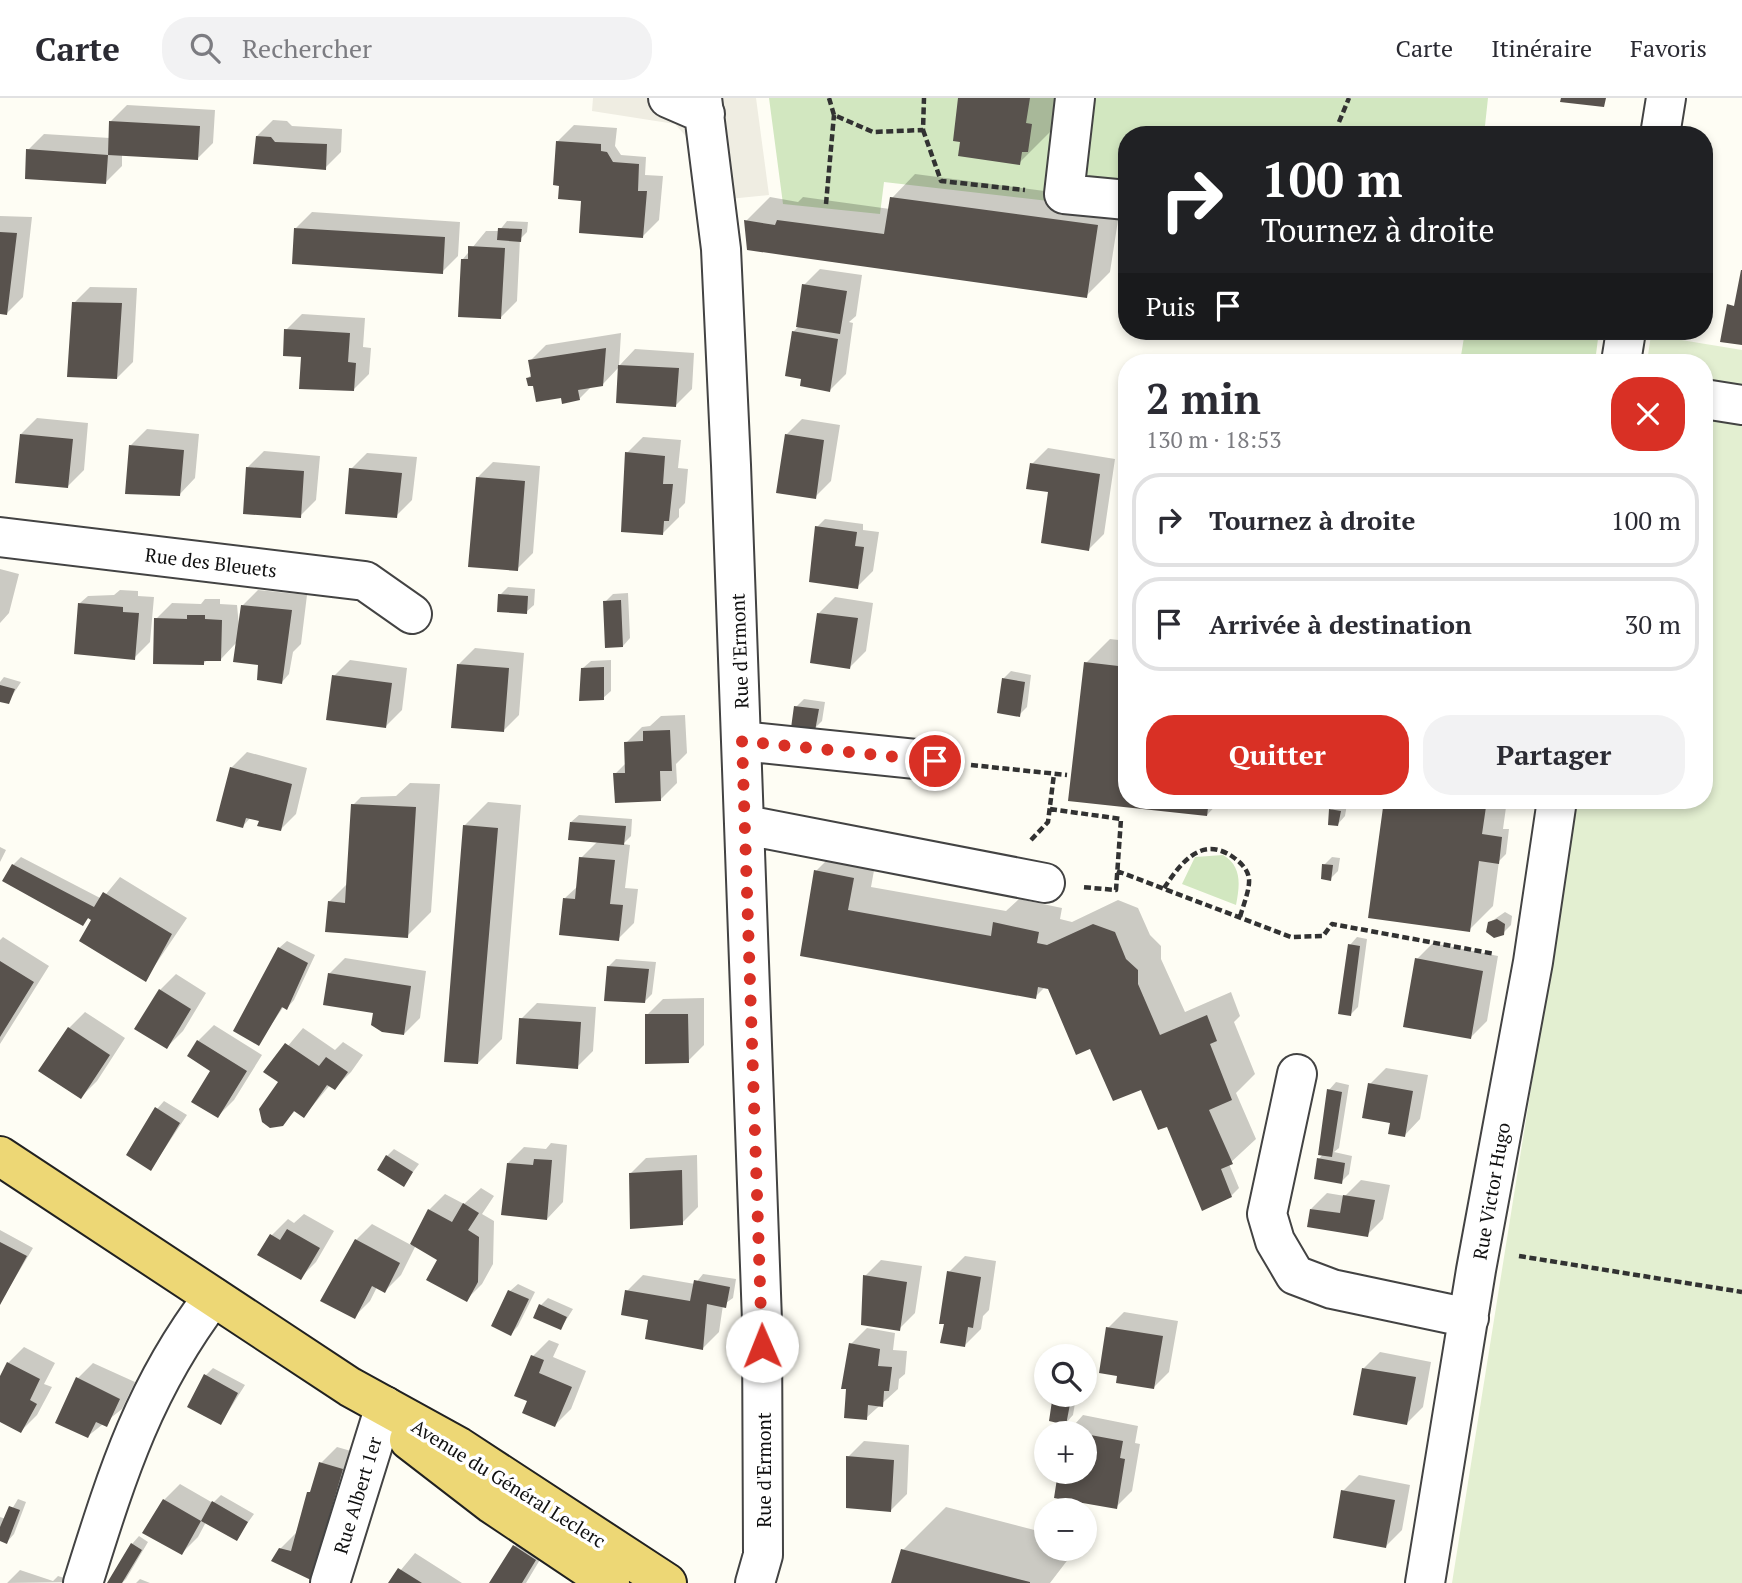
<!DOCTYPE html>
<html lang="fr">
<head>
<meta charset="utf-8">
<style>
	:root { --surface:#fff; --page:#f2f2f3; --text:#2b2b33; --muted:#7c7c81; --line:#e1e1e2; --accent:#d93025 }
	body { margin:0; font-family:"PT Serif",serif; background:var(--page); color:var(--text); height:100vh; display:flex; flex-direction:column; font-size:26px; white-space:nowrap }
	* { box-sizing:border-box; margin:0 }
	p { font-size:23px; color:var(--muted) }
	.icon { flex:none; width:38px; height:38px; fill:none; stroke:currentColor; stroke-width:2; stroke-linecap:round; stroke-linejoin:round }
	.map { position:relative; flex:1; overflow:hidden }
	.drawer { position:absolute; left:1118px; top:256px; width:595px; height:455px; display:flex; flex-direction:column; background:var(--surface); border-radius:28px; box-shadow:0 4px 10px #0003 }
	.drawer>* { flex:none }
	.hud { position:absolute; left:1118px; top:28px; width:595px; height:214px; border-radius:28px; box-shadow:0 4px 10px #0003; background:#202124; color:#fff; overflow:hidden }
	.buttons { position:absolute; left:1034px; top:1246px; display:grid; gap:14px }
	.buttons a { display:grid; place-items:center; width:63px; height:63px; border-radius:50%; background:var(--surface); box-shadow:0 4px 10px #0003; font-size:35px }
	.pin { position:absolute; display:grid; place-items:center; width:60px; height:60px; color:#fff; margin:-30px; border:4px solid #fff; border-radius:50%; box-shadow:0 2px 7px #0007 }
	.me { position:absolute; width:77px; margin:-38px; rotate:359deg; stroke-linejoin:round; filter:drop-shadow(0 0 5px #0008) }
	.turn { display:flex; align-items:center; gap:24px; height:147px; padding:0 28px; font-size:32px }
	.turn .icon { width:91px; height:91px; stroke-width:2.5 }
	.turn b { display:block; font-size:49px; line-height:60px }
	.then { display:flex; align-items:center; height:66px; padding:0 28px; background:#0003; gap:14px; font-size:26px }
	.round { display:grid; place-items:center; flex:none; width:74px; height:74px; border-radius:28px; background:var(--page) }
	.head { display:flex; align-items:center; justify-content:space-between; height:119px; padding:0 28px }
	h1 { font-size:42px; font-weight:600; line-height:52px }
	.primary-button { display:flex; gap:14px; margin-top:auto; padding:14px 28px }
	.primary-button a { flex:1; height:80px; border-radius:28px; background:var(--accent); color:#fff; font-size:28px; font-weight:600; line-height:80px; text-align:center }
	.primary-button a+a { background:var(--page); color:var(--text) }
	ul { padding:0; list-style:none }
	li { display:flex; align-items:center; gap:21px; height:94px; margin:0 14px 10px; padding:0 14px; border:4px solid var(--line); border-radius:28px }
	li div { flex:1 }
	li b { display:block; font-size:26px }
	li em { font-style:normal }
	header { display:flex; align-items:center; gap:42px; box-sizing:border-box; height:98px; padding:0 35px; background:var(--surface); border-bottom:2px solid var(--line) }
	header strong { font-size:33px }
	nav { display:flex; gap:38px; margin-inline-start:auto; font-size:24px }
	.search { width:490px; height:63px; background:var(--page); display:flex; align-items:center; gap:18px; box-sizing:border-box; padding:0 24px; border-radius:28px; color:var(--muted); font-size:26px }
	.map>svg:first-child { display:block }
</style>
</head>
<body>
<header>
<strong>Carte</strong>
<div class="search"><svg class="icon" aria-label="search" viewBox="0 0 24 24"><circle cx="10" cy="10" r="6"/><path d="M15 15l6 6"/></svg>Rechercher</div>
<nav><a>Carte</a><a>Itinéraire</a><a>Favoris</a></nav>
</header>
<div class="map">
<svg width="1742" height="1485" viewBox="0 0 1742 1485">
	<rect width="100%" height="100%" fill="#fefdf4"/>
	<path fill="#d2e7c0" d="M769 0H1488L1484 37H1127V112L884 84 880 116 783 106Z
		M1465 233H1599L1595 264H1460Z
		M1223 757C1242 768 1240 787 1236 807L1182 786 1195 759Z"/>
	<path fill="#e3efd1" d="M1651 237 1742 252V1485H1452L1577 702H1704V264H1647Z"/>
	<path fill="#efede2" d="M593 0H756L769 97 699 104 691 44 675 26 592 13Z"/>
	<path fill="#0003" d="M960 0H1062L1058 21 1051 33 1019 65Z
		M127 7 215 12 213 45 197 61 122 56V68L106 84 28 52 44 36 110 40 111 23Z
		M273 22 287 23 292 28 342 31 341 54 325 70 257 38Z
		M574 27 617 30 615 48 621 57 646 59 645 77 663 78 659 122 643 138 583 101 558 43Z
		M915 76 1121 103 1110 174 1086 198 746 123 770 99 798 104 803 99 890 111 892 100Z
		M312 114 460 124 458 158 442 174 296 130Z
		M0 118 32 119 23 199 7 215H0Z
		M507 123 528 124 527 134 520 141 517 203 501 219 463 161 486 133H499Z
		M820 171 862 177 856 218 849 224 853 225 846 276 830 292 803 279 793 234 798 229 804 187Z
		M90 189 137 190 133 264 117 280 74 205Z
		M302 216 365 220 363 249 371 250 369 276 353 292 303 258 286 232Z
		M621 235 619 268 635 251 694 255 692 291 676 307 619 269 603 286 592 288 579 301 562 298 528 280 532 276 530 263 546 247Z
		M37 320 88 325 84 372 68 388 21 336Z
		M802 321 840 327 831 383 815 399 786 337Z
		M147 331 199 336 195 380 179 397 131 347Z
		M643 339 681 342 678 370 688 371 685 405 679 411V419L663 435 627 355Z
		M1048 350 1115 361 1104 436 1088 452 1032 366Z
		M264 353 320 358 316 402 300 418 248 369Z
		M367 355 417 359 412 402 396 418 351 371Z
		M493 364 540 368 533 455 517 471 477 380Z
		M825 421 863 426V432L879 434 873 473 857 489 817 429Z
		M0 471 19 476 9 515 0 525Z
		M508 489 535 491 534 507 526 514 500 497Z
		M120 492 138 493V498L154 499 150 544 134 560 80 505 88 498 114 497Z
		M258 492 307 497 301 546 293 554 289 576 282 584 237 544 221 561H208L203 566 156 521 172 505 201 506 205 501H220V506L237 507 239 528 242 508Z
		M628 495 630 540 623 548 605 504 613 496Z
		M835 499 873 505 866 553 850 569 819 515Z
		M1110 541 1127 543V702H1221L1207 717 1070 701 1086 565Z
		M475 550 524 555 519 617 503 633 459 566Z
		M350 562 407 570 402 612 386 628 334 578Z
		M611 562V593L603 600 583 570 591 563Z
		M1011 573 1031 577 1027 609 1019 617 1003 581Z
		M4 579 21 584 8 604 0 602V584Z
		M804 601 825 604 822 623 814 631 796 609Z
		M685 617 687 655 676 666 677 685 661 701 615 676 627 664 626 645 642 629 650 628 661 618Z
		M247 654 307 670 296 716 280 732 251 719 243 728 231 670Z
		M410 685 440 686 431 814 407 838 329 804 348 785 353 707 361 699 396 698Z
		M1386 702H1507L1503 731H1509L1506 756 1499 763 1493 808 1469 832 1370 819Z
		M488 704 521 707 502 941 478 965 464 728Z
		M1339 705 1347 706 1345 718 1338 726 1331 712Z
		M579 717 632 721 631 738 623 746 630 747 625 790 638 791 634 825 618 841 565 800 578 788 581 760 598 743 571 724Z
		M0 749 6 752 0 764Z
		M840 749 877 756 871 789 1006 813 1019 801 1062 810 1060 821 1072 824 1118 802 1138 810 1150 837 1161 848V861L1185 914 1231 894 1240 918 1234 924 1255 976 1236 995 1256 1041 1229 1066 1239 1090 1231 1098 1168 1026 1141 989 1091 948 1050 889H1045L1035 899 802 857 816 773Z
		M21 759 102 801 120 779 187 820 145 882 95 814 82 826 13 767Z
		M1332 759 1340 760 1338 773 1330 781 1324 767Z
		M1505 814 1512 818 1511 827 1503 835 1489 825Z
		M3 839 49 868 0 946V842Z
		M1357 839 1367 841 1358 909 1350 917V847Z
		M287 843 315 857 294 902 287 910 284 908 258 946 279 850Z
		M1433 845 1498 858 1487 923 1471 939 1417 861Z
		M345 860 426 873 420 920 404 936 329 876Z
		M616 861 656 864 652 896 645 903 608 869Z
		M176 876 206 895 183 933 167 949 160 892Z
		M704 900V947L688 963 647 917 663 901Z
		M537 905 596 909 593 953 577 969 521 921Z
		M85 914 125 940 97 983 81 999 69 930Z
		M214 927 262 957 234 1002 218 1018 213 972 198 943Z
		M303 930 335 952 343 944 363 957 351 974 335 990 330 987 304 1018 296 1012 282 1026 280 984 266 974Z
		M1386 970 1428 977 1420 1021 1404 1038 1370 986Z
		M1336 984 1349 987 1339 1050 1334 1054 1352 1058 1349 1076 1341 1084 1319 1061 1323 1056 1329 992Z
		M164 1003 187 1017 151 1071 157 1011Z
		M551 1045 567 1047 563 1104 547 1121 508 1065 524 1049 546 1051Z
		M394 1051 419 1066 404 1086 387 1058Z
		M697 1057 698 1109 682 1125 630 1076 646 1060Z
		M1361 1082 1390 1087 1383 1121 1367 1137 1311 1111 1327 1095 1345 1098Z
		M481 1090 494 1098 482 1116 494 1123 493 1166 482 1186 466 1202 440 1161 416 1147 401 1177 385 1193 377 1189 370 1203 354 1219 356 1142 372 1126 411 1147 429 1112 445 1096 464 1106Z
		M304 1116 334 1133 316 1164 300 1180 260 1156 272 1137 288 1121 294 1125Z
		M0 1132 33 1150 0 1205Z
		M965 1158 996 1163 989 1212 983 1218 981 1231 965 1247 946 1224 949 1174Z
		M881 1162 922 1168 915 1215 899 1231 865 1178Z
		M703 1176 736 1181 733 1200 723 1207 719 1234 703 1250 650 1221 627 1193 643 1177 695 1186Z
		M518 1186 535 1194 518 1228 511 1236 510 1193Z
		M548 1200 573 1211 561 1230 541 1207Z
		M1124 1214 1178 1223 1169 1274 1153 1290 1119 1277 1108 1230Z
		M867 1230 895 1235 893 1252 907 1253 905 1276 899 1281 898 1291 866 1320 851 1246Z
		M549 1242 559 1246 553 1259 586 1273 571 1311 555 1327 529 1302 533 1258Z
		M24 1249 55 1265 44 1286 52 1289 37 1317 21 1333 0 1322V1282L8 1265Z
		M1380 1254 1431 1264 1423 1309 1407 1325 1364 1270Z
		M93 1265 135 1284 122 1311 88 1338 78 1280Z
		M213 1270 245 1287 221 1325 206 1277Z
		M1061 1297 1076 1299 1073 1317 1066 1325 1054 1304Z
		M1083 1317 1138 1328 1135 1345 1140 1346 1132 1393 1116 1409 1056 1399 1060 1374H1085V1335H1067Z
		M864 1343 909 1347 907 1396 891 1412 848 1359Z
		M337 1349 358 1355 326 1464 310 1479 280 1451 296 1435 321 1365Z
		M1359 1377 1410 1387 1402 1432 1386 1448 1343 1393Z
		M180 1386 213 1405 221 1397 254 1416 236 1441 206 1424 198 1439 182 1455 164 1402Z
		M18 1401 26 1404 14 1436 7 1444 0 1442V1419L6 1421Z
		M946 1409 1046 1435V1451H1076L1050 1485H893L903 1452Z
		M531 1432 550 1445 526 1485H491L515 1448Z
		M139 1438 148 1444 126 1481 122 1485H111L132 1446Z
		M415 1455 462 1485H390Z
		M20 1472 53 1483 58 1478 77 1484 7 1485Z
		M140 1481 150 1485H136Z"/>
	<path fill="#58524d" d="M958 0H1030L1026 25 1032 26 1028 54H1022L1020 67 958 58 960 44 953 43Z
		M1561 0H1606L1604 9 1560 4Z
		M109 23 200 28 198 62 108 57Z
		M256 38 271 39 275 44 327 46 326 72 253 66Z
		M556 43 601 46V53L607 54 613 64 639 66 638 93H647L643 140 579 135 581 103 558 101 559 88 553 87Z
		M26 51 108 57 106 86 25 81Z
		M890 99 1098 127 1087 200 747 152 744 122 775 127 777 122 884 136Z
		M294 130 445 139 443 176 292 166Z
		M498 130 522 131 521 144 497 142Z
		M0 134 17 135 7 217 0 216Z
		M468 148 505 150 501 221 458 219 461 161H468Z
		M1741 172H1742V247L1720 244 1727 206 1734 208Z
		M802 186 847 193 840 236 796 229Z
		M72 204 122 205 117 281 67 279Z
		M284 231 350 235 348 264 356 265 354 293 299 291 301 259 283 258Z
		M792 233 838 241 830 294 800 288 801 281 785 278Z
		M606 250 603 288 578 292 580 302 562 306 561 300 536 304 533 288H528L526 280 531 279 528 262Z
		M618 267 679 270 676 309 616 305Z
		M20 336 73 341 68 390 15 385Z
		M785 336 824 342 816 401 776 395Z
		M129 347 184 352 180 398 125 396Z
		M625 354 665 358 663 386H673L669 423H664L663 437 621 434Z
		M1030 365 1100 376 1089 453 1041 445 1048 394 1026 391Z
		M246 369 304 373 301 420 243 416Z
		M349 370 402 375 397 420 345 416Z
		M476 379 525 383 518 473 468 469Z
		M815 428 857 434 855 448 864 449 858 491 809 484Z
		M498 496 528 498 527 516 497 514Z
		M621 502 623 549 605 550 603 503Z
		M78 505 123 509V514L139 515 135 562 74 556Z
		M241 507 292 512 282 586 257 582 258 567 233 564Z
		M817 515 858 520 850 571 810 565Z
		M187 517H205V521L222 522 221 563H204V567L153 566 154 520 187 521Z
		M1084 564 1127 569V702H1209L1207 718 1068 703Z
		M457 566 509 570 504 634 451 630Z
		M604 569V602L579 603 581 570Z
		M332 577 392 585 386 630 326 622Z
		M1002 580 1025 584 1020 619 997 615Z
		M0 587 15 591 9 606 0 604Z
		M794 608 819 611 815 633 791 630Z
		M670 632 672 673H660L661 703 615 705 613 675H625L624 644 643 643V633Z
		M230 669 292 686 281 733 257 728 259 723 246 720 243 730 216 723Z
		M1384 702H1487L1482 736 1502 739 1499 766 1479 763 1470 834 1368 820Z
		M351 706 416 709 408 840 325 834 328 803 345 805Z
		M1329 711 1341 713 1338 728 1328 727Z
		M570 724 626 728 624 747 568 742Z
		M463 727 498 730 478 966 444 964Z
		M579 759 615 762 610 806 623 807 619 843 559 837 563 800 575 801Z
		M12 766 94 809 103 794 172 836 146 884 79 843 91 822 88 820 83 828 2 783Z
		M1322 766 1333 767 1331 783 1321 781Z
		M814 772 854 780 848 812 991 838 993 824 1039 834 1037 845 1047 847 1093 826 1115 834 1126 861 1138 872V886L1160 937 1207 917 1217 943 1210 946 1232 1002 1209 1012 1233 1066 1221 1071 1232 1099 1202 1113 1167 1029 1158 1032 1141 992 1113 1003 1090 951 1076 957 1048 891 1038 889 1036 901 800 858Z
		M1497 821 1505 826 1504 837 1494 840 1486 834 1488 824Z
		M1348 846 1360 848 1351 918 1338 916Z
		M278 849 308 865 287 912 282 909 259 948 233 933Z
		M1415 860 1483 873 1471 941 1403 929Z
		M0 863 34 884 0 939Z
		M607 868 649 871 645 905 604 903Z
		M328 875 411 888 404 937 382 934 371 927 373 915 323 907Z
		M159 891 191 911 167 951 134 931Z
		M645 916H688L689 965 645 966Z
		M519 920 581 924 578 971 516 966Z
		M68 929 110 957 81 1001 38 973Z
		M197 942 247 973 218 1020 191 1004 210 973 187 958Z
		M285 945 319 968 326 959 348 974 335 992 327 987 304 1020 294 1013 283 1028 270 1030 262 1024 259 1011 278 984 263 974Z
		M1368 985 1413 993 1405 1039 1388 1036 1390 1025 1362 1020Z
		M1327 991 1342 994 1332 1059 1318 1057Z
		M155 1009 180 1025 151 1073 126 1057Z
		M386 1057 413 1074 404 1089 377 1072Z
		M1317 1060 1345 1065 1342 1086 1314 1081Z
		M534 1061 552 1062 547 1122 501 1117 507 1065 533 1067Z
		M682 1072 683 1127 630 1131 629 1075Z
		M1343 1097 1375 1102 1368 1139 1307 1129 1310 1111 1340 1115Z
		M463 1105 479 1115 468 1132 479 1139 478 1184 467 1204 426 1182 437 1162 410 1146 428 1111 452 1124Z
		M287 1131 320 1150 301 1182 257 1157 270 1136 280 1142Z
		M355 1141 400 1165 385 1195 372 1188 355 1221 320 1203Z
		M0 1144 27 1158 0 1207Z
		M947 1173 981 1179 973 1230 968 1229 965 1249 940 1245 944 1226H939Z
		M863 1177 907 1184 900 1233 861 1227Z
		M694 1182 730 1189 726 1210 707 1206 703 1252 645 1241 648 1222 621 1217 625 1192 690 1203Z
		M508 1192 529 1201 511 1238 491 1228Z
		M539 1206 567 1219 561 1232 533 1220Z
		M1106 1229 1163 1238 1154 1291 1116 1285 1117 1278 1099 1275Z
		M849 1245 880 1251 878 1268 892 1269 889 1293H884L883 1309 868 1307 867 1322 844 1320 846 1291H841Z
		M531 1257 544 1262 539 1275 572 1289 555 1329 522 1315 527 1303 514 1298Z
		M7 1264 40 1281 30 1302 37 1306 21 1335 0 1324V1278Z
		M1362 1270 1416 1279 1407 1327 1353 1317Z
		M204 1276 238 1295 221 1327 187 1309Z
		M76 1279 120 1301 107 1329 96 1324 88 1340 55 1325Z
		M1052 1303 1070 1306 1066 1327 1049 1323Z
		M1085 1336 1123 1343 1120 1360 1125 1361 1117 1411 1054 1400 1058 1374H1085Z
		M846 1358 894 1362 891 1414 846 1410Z
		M319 1364 343 1371 311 1482 271 1463 279 1450 291 1453 307 1394H310Z
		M1341 1392 1395 1402 1386 1450 1333 1440Z
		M163 1401 201 1423 182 1457 142 1435Z
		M212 1403 248 1424 237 1443 201 1423Z
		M9 1408 20 1412 7 1446 0 1443V1429Z
		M131 1445 142 1452 122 1485H107Z
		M513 1447 536 1462 522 1485H489Z
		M901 1451 1030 1484V1485H891Z
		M398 1470 422 1485H388Z"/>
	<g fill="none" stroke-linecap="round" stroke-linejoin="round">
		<g stroke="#434343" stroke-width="42">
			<path id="minor" d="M668 0 705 16
				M702 0 721 151 731 367 762 1223 763 1457 755 1485
				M1075 0 1064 96 1127 102
				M1660 37 1666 0
				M1621 264 1626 233
				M1704 301 1742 307
				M0 439 365 483 412 516
				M742 643 935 663
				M746 727 1045 785
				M1297 976 1267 1116 1275 1143 1295 1177 1332 1191 1469 1220
				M83 1485C117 1377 143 1291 213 1199
				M330 1485 385 1308
				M1425 1485 1476 1172 1533 864 1557 702"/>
		</g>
		<g stroke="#212121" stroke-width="42">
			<path id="major" d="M0 1058 350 1289 459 1349 667 1485
				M409 1342 492 1406 610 1485"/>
		</g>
		<path stroke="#323232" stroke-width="4.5" stroke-dasharray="7 3.5" stroke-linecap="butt" d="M829 0 834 17 873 34 923 32 924 0
			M1339 24 1349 0
			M923 32 941 83 1025 92
			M826 106 834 17
			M971 667 1067 677
			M1050 711 1121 721 1116 792 1081 789
			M1031 742 1048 724 1054 676
			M1117 773 1291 839 1323 838 1332 826 1495 856
			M1164 790C1181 765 1201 737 1233 759 1240 764 1248 771 1249 781 1250 791 1243 808 1240 819
			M1519 1158 1742 1194"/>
		<use href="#minor" stroke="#fff" stroke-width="38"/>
		<use href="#major" stroke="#edd775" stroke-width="38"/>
	</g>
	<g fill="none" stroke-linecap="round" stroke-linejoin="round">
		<path stroke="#d93025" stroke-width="12" stroke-dasharray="0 21.6" d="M762 1248 742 643 935 663"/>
	</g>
	<g text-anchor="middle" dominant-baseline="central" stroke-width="7" stroke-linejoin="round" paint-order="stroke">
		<g font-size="19" fill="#101010" stroke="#fff">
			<text transform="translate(211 464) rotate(7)">Rue des Bleuets</text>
			<text transform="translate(739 553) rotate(-92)">Rue d'Ermont</text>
			<text transform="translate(1491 1093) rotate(-80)">Rue Victor Hugo</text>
			<text transform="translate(763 1372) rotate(-90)">Rue d'Ermont</text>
			<text transform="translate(509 1385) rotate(32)">Avenue du Général Leclerc</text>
			<text transform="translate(357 1397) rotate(-73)">Rue Albert 1er</text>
		</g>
	</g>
</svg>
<div class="buttons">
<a><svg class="icon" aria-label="search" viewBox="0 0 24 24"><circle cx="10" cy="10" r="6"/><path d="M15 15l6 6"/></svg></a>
<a>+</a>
<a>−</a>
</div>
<div class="pin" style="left:935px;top:663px;background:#d93025"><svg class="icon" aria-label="arrive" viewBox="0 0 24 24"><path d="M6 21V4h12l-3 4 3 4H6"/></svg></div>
<svg class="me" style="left:762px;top:1248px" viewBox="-20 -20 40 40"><circle r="19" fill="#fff"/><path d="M0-13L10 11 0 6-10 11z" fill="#d93025"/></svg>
<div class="hud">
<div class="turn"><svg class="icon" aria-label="right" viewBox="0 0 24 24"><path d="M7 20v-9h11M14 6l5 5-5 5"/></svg><div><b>100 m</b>Tournez à droite</div></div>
<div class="then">Puis<svg class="icon" aria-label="arrive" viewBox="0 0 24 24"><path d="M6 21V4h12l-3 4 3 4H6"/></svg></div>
</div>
<section class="drawer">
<div class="head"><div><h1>2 min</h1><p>130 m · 18:53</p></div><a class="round" style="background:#d93025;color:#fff"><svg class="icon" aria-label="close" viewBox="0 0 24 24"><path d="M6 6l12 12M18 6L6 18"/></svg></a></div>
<ul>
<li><svg class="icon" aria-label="right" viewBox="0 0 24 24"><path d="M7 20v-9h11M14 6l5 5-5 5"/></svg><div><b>Tournez à droite</b></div><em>100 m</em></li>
<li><svg class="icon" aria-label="arrive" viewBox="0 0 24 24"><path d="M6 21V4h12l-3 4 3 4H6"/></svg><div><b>Arrivée à destination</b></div><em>30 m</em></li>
</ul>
<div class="primary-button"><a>Quitter</a><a>Partager</a></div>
</section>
</div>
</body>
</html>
